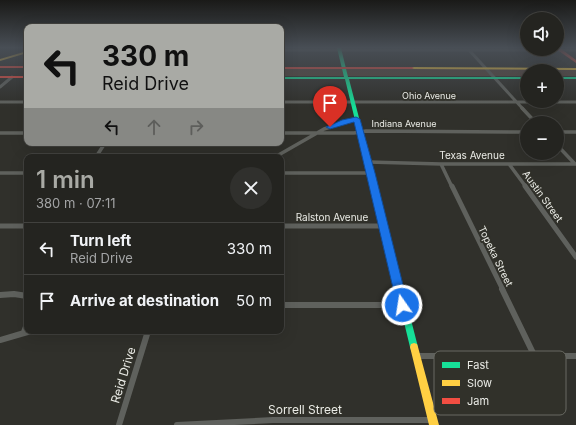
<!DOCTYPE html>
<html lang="en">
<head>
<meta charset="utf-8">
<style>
	:root { --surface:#242420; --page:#30302d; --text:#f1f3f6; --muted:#a3a4a5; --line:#41413e; --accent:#a9aaa5 }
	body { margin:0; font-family:Inter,sans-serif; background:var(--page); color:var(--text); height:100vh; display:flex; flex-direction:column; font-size:15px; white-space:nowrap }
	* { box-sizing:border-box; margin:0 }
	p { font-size:13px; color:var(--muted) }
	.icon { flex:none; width:22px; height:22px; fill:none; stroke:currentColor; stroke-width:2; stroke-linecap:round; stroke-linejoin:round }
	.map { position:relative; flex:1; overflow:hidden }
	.drawer { position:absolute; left:24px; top:154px; width:260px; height:180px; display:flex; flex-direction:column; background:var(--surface); border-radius:8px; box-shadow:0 4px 16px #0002,0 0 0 1px var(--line) }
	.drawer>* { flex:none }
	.guide { position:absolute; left:24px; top:24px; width:260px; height:122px; border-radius:8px; box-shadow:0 4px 16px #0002,0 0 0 1px var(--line); background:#a9aaa5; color:#111; overflow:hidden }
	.tools { position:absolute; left:520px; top:12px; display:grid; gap:8px }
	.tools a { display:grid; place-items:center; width:44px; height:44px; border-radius:50%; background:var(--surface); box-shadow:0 4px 16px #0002,0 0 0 1px var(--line); font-size:20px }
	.pin { position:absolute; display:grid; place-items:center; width:34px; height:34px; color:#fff; margin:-41px -17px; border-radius:50% 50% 50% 0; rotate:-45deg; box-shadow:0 0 4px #0007 }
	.pin .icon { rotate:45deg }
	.me { position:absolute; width:44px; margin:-22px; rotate:347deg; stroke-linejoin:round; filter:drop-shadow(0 0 3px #0008) }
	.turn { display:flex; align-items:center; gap:14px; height:84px; padding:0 12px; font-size:18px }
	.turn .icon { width:52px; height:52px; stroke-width:2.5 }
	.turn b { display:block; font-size:28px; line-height:34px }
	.lanes { display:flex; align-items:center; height:38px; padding:0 12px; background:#0003; justify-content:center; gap:20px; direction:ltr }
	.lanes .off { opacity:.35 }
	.round { display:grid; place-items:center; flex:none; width:42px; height:42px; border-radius:21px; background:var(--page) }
	.head { display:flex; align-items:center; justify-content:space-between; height:68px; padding:0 12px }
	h1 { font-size:24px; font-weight:600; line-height:30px; color:var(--accent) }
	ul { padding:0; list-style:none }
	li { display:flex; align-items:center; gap:12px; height:52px; padding:0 12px; border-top:1px solid var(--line) }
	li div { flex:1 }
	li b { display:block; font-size:15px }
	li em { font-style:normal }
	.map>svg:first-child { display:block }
</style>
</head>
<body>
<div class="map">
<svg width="576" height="425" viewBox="0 0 576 425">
	<rect width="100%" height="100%" fill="#30302b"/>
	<path fill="#58453c" d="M281 69H576V76H557V71H527V76H281Z"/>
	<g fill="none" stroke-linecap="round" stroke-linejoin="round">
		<path stroke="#5f615d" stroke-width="3" d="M281 50H576
			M469 50 523 109
			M0 87 12 77
			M0 102H27
			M281 102H576"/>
		<path stroke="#5f615d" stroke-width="3.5" d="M522 108 536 123
			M557 132H576
			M0 133H27
			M281 133H354L366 131 527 132
			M557 145 575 164
			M96 157 105 143
			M275 157 324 129 356 119
			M368 162 441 164H576
			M441 164 452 187
			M509 164 526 187
			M0 173H27
			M281 173H371"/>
		<path stroke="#5f615d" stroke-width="5" d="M452 186 503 290
			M525 186 576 257
			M0 226H27
			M281 226H384"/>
		<path stroke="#5f615d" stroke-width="6" d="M502 289 535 357
			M0 295 14 294 27 296
			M281 305H403
			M24 332 27 324
			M0 340 31 331
			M416 356H576
			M119 425 148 331
			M177 425 273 420H433"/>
		<path fill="#16e098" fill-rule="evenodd" d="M337 48H341L348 77H527V79H349L418 347 417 350 414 351 411 350 410 347 345 79H281V77H344Z
			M557 77H576V79H557Z"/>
		<path fill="#ffcf43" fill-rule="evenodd" d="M27 51V53L0 61V59Z
			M411 67 576 68V70L412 69 410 68Z
			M414 343 417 344 418 347 439 425H429L410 347 411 344Z"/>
		<path fill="#f24e42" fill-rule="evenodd" d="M557 48H560L576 60V63L556 49Z
			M0 66H27V68H0Z
			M281 67H412L414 68 412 69H281Z
			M0 76H27V78H0Z"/>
	</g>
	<linearGradient id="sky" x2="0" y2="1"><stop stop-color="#1a1a18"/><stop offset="0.44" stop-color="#484e55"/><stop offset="1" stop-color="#484e55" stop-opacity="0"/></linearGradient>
	<rect width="576" height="108" fill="url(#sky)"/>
	<path fill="#1a73e8" stroke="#114b97" d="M356 117 360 119 375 173 408 305 407 309 402 310 398 309 397 305 354 122 330 129 326 127 342 120Z"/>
	<g text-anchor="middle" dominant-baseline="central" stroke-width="3.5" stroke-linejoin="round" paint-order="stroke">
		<g font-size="9" fill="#eaebe6" stroke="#31312a">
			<text x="429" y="95">Ohio Avenue</text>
			<text x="404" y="123">Indiana Avenue</text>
		</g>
		<g font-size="10" fill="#eaebe6" stroke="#31312a">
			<text x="472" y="155">Texas Avenue</text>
			<text transform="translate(543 196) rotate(54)">Austin Street</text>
			<text x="332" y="217">Ralston Avenue</text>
			<text transform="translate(496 256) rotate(64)">Topeka Street</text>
		</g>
		<g font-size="12" fill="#eaebe6" stroke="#31312a">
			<text transform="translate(123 375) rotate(-73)">Reid Drive</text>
			<text x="305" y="409">Sorrell Street</text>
		</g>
	</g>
	<rect x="434" y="351" width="132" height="64" rx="6" fill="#31312a" stroke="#686962" stroke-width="1"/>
	<rect x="442" y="362" width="18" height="6" fill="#16e098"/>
	<rect x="442" y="380" width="18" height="6" fill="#ffcf43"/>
	<rect x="442" y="398" width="18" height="6" fill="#f24e42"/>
	<g font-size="11" fill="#eaebe6">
		<text x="467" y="369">Fast</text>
		<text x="467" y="387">Slow</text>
		<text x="467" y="405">Jam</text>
	</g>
</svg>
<div class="tools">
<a><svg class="icon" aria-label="sound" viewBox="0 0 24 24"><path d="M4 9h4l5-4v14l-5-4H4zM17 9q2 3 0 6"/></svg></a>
<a>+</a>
<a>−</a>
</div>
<div class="pin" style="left:330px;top:127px;background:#d93025"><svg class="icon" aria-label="arrive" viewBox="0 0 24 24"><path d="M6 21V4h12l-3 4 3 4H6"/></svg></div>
<svg class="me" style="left:402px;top:305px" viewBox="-20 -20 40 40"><circle r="17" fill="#1a73e8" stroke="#fff" stroke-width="3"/><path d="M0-11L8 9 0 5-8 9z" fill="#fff"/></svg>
<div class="guide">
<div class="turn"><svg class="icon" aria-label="left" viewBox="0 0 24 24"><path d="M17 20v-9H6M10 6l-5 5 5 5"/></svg><div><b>330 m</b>Reid Drive</div></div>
<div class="lanes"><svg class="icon" aria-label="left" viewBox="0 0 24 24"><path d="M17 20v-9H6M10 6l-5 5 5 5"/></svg><svg class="icon off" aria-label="ahead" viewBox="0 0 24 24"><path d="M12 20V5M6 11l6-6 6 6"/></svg><svg class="icon off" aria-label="right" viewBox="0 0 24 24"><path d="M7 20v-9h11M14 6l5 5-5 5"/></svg></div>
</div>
<section class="drawer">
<div class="head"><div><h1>1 min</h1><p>380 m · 07:11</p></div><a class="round"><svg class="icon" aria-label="close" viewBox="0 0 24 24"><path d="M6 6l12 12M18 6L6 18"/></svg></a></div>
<ul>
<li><svg class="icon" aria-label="left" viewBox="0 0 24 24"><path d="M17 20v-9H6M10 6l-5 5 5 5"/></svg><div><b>Turn left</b><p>Reid Drive</p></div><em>330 m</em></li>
<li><svg class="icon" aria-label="arrive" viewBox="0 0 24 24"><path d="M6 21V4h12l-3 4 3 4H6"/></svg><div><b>Arrive at destination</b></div><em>50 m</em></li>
</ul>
</section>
</div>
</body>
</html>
